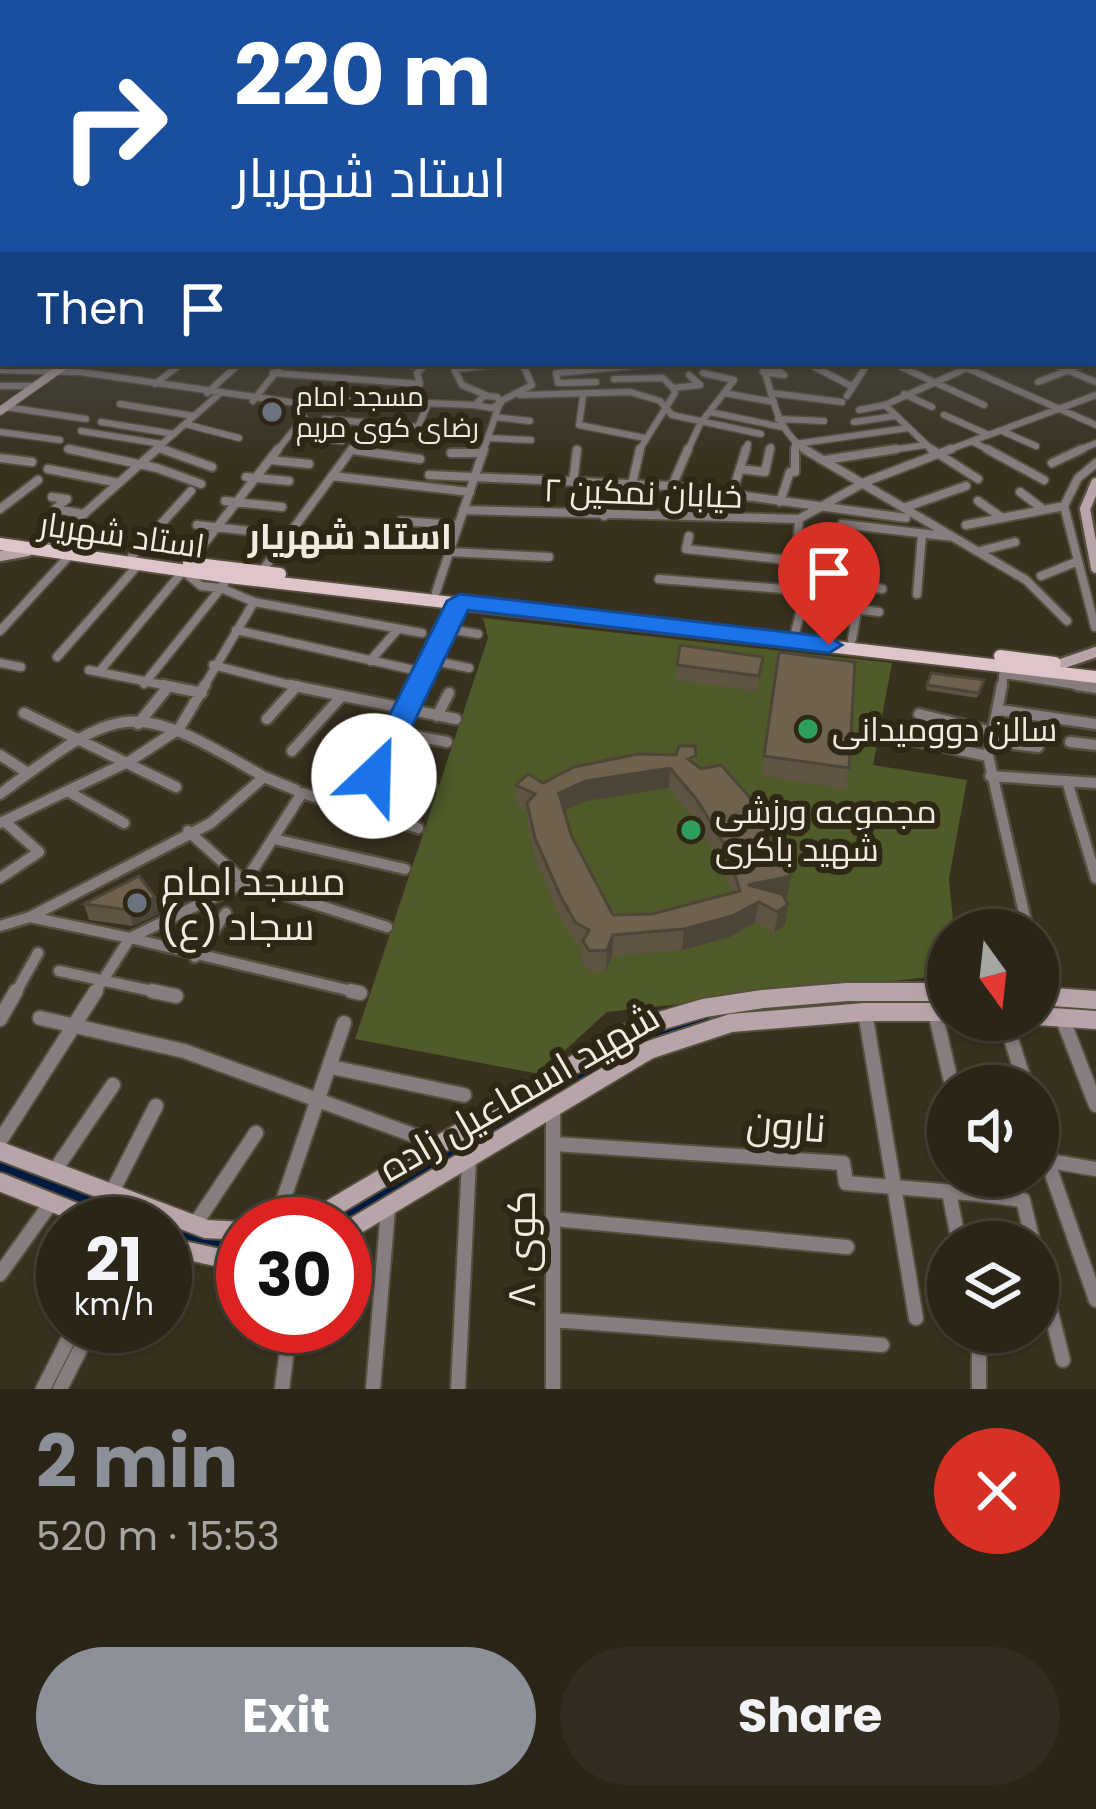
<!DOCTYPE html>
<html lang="en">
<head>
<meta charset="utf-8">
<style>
	:root { --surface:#2a2517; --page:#322d20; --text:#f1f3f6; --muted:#a5a5a1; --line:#464236; --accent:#8c9099 }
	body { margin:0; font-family:Poppins,Cairo,sans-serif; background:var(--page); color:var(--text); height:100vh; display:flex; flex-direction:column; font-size:45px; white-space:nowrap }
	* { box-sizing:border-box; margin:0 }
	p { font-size:39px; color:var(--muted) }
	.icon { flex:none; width:66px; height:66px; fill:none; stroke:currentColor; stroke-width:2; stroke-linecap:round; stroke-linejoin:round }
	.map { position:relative; height:1389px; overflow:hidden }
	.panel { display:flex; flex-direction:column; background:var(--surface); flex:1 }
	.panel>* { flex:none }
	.banner { position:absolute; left:0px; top:0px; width:1098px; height:366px; box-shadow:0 3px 9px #0004,0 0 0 3px var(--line); background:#1a4fa0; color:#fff; overflow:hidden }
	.needle { width:78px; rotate:165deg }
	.controls { position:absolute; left:927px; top:909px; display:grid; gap:24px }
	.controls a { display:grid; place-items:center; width:132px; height:132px; border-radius:50%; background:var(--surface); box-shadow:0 3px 9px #0004,0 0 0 3px var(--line); font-size:60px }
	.speed { position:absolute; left:36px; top:1197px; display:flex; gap:24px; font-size:60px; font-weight:700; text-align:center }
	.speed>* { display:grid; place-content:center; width:156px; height:156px; border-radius:50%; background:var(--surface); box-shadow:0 3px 9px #0004,0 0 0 3px var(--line); line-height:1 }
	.speed small { font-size:30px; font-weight:400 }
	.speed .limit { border:18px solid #d22; background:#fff; color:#111 }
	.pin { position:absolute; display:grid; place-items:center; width:102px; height:102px; color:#fff; margin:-123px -51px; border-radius:50% 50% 50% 0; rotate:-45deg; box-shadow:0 0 12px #0007 }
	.pin .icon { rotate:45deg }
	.me { position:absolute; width:132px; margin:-66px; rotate:24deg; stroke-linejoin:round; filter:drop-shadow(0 0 9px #0008) }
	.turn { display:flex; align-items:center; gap:42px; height:252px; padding:0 36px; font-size:54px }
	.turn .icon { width:156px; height:156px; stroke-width:2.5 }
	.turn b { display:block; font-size:84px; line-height:102px }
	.then { display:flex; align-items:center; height:114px; padding:0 36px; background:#0003; gap:24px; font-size:45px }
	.round { display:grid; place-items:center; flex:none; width:126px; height:126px; border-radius:63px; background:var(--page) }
	.head { display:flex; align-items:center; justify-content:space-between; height:204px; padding:0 36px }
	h1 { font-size:72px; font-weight:700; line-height:90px; color:var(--accent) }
	.cta { display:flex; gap:24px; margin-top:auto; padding:24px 36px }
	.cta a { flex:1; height:138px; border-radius:72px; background:var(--accent); color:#fff; font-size:48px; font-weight:700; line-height:138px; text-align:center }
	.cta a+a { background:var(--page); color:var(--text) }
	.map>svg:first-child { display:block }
</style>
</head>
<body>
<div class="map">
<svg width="1096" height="1389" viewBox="0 0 1096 1389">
	<rect width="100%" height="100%" fill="#38311f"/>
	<path fill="#4f5b28" d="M483 618 892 663 873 765 967 780 949 879 954 930H948V975L607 1012 539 1074 355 1039 488 638Z"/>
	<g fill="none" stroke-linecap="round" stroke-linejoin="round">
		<path stroke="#001a41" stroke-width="14" d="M1048 1005 1096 1010
			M733 1016 813 1004 948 1003
			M0 1168 147 1224
			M333 1224 655 1036 705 1023
			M165 1231 243 1253"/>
		<g stroke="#554f3e" stroke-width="9">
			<path id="street-far3" d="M378 363 420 366
				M451 363 462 385 488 396
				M807 363 851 386
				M955 363 1096 425
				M1050 363 1096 382
				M897 365 984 405
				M766 368H776L784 375 763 372Z
				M457 369 511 363
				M0 370 80 372 318 406
				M273 373 420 384 417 373 427 363
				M766 375C774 406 780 435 809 452
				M614 379 663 378 673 388 700 385 689 375
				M596 382 558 383 556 373 664 363
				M1038 382 1087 363
				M155 384 182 363
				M0 386H35
				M311 392 338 396
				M207 393 240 363
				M724 393 774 402
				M771 393 842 402
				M904 394 932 407
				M520 395 630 392 660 401 672 415 761 434
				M484 396 497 397 501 403 492 408 475 405Z
				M583 396 579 425 645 438
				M847 396 868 363
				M351 400 475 405
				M253 401 283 363
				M501 401 532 385 522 363
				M120 404 194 416
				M6 407 86 419
				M859 410 885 405
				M710 412 782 427
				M944 415 989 435
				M495 417 530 421
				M325 419 418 427 427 406
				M778 419 824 421
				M101 422 174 434
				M854 422 895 416
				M185 424 239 438
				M81 431 162 444
				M1002 431 1036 446
				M0 432 60 440
				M289 436 342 441
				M488 438 531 440
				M973 442 993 452
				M158 448 171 452
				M67 449 84 452
				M352 450 371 452
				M153 452 218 395
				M276 452 304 417
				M350 452 358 442
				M483 452 499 405
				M638 452 675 393 673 388
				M687 452 700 424 734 380 703 373
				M745 452 748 444
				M770 452 771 447
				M795 452V444L908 428
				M876 452 926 445
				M934 452 885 405 967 368
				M943 452 1096 395
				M1075 452 1096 443"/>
		</g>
		<g stroke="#554f3e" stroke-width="12">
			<path id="street-far2" d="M69 449 157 468 201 484
				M162 449 212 467
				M804 449 1026 580 1067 621
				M931 449 978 479
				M987 449 1044 480
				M352 450 420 459
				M451 453H483
				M0 458 32 462
				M270 460 309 464
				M825 460 896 449
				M1052 463 1082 449
				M48 469 119 483
				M740 469 765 472 770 449
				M429 475 672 486 906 518
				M332 476 470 492
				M246 477 289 481
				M573 482 577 450
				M632 484 640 449
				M672 486 688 449
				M1020 492 1040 507
				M732 494 746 449
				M52 497 67 499 55 509 84 514
				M225 501 282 507
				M978 501 1001 517
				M780 502 790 472H795V449
				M906 507 966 486
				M0 509 38 480
				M463 510 799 519 865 482 951 449
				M604 516 608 483
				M401 521 458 525
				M197 525 258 532
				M966 525 1064 506
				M689 536 686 549 797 561
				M839 542 842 524 953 537
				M49 545 157 449
				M980 551 1015 542
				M449 552 549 557
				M132 556 191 491
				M189 563 278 449
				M830 566 863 570
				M262 571 352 449
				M1041 576 1076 562
				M827 577 832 552
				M659 579 795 590
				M860 585 882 589
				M436 592 484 449
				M917 594 922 534
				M254 602 422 633
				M815 604 879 612
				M1095 627 1064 506 1078 478 1096 463
				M448 629 478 634
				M236 630 423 672
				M0 631 68 557
				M795 633 804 598 795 590 799 519
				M852 639 867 555
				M57 657 138 565
				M430 660 469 668
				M370 661 398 629
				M0 663 21 667
				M213 665 302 688
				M89 670 178 688
				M99 672 183 571 201 586 221 588
				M1004 674 1096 688
				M144 684 221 588
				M203 688 254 602 221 588 228 577
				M417 688 460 601
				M1002 688 1004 666"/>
		</g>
		<g stroke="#554f3e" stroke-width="15">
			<path id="street-far1" d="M163 685 202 693
				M290 685 456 719
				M1002 685 988 756 1028 930
				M1077 685 1096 688
				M1000 710 1096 724
				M24 713 176 787
				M919 714 992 732
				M437 716 449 693
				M267 719 297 686
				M138 724 168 687
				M393 732 447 742
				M902 738 988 756
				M990 741 1038 747
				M1070 742 1096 745
				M292 751 340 698
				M0 755 28 773
				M336 766 345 755 380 761
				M374 776 431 786
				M990 776 1096 783
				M1067 781 1096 878
				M69 792 124 823
				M0 794C122 704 129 697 264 777
				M350 807 374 776 419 685
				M0 823 130 761 179 729 205 685
				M188 831 245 882 387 927
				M274 839 405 869
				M0 878 39 852 4 821
				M30 917 211 823 264 777 296 790
				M0 926 30 917 130 938 245 882 302 793 418 828
				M195 957 226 913
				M1038 968 1044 994
				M59 971 166 994
				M15 994 38 953
				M94 994 130 938 360 993"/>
		</g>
		<g stroke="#554f3e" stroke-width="18">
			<path id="street" d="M152 991 176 996
				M351 991 360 993
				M1044 991 1045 996
				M865 1012 916 1318
				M935 1012 952 1086
				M40 1018 184 1051 424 1139
				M0 1019 16 991
				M1005 1020 1026 1086
				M1063 1020 1096 1105
				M331 1067 464 1095
				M553 1109V1389
				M0 1141 96 991
				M554 1144 843 1163 846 1183 977 1194 973 1176
				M1038 1159 1096 1169
				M1047 1160 1096 1300
				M55 1170 113 1085
				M112 1192 156 1106
				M949 1193 959 1242
				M977 1194 1023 1200 1033 1242
				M554 1219 847 1247
				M196 1223 256 1133
				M128 1224 142 1204
				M275 1224 344 1023
				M1038 1260 1063 1360
				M0 1274 51 1203
				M553 1320 882 1345
				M979 1332V1389
				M43 1389 75 1326
				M60 1389 92 1326
				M282 1389 290 1326
				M373 1389 388 1209
				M458 1389 469 1161"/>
		</g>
		<g stroke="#554f3e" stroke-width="10">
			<path id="secondary-far3" d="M0 411 68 363"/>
		</g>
		<g stroke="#554f3e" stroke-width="15">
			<path id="secondary-far2" d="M1096 483 1085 509 1096 568
				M0 556 28 551
				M1061 664 1096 652"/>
		</g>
		<g stroke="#554f3e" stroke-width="18">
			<path id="secondary-far1" d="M826 994 948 992"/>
		</g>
		<g stroke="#554f3e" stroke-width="22">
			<path id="secondary" d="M1038 996 1096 1000
				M1038 1016 1096 1020
				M0 1151 206 1229 243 1231
				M0 1182 106 1224
				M305 1224 636 1028 704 1008 763 999 847 992H948
				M345 1232 649 1050 731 1023 865 1012H948
				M165 1246 243 1263"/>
		</g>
		<g stroke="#554f3e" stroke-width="16">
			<path id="primary" d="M0 544 228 577 1096 677
				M189 563 280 574
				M1000 656 1055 663"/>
		</g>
		<use href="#street-far3" stroke="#877c7e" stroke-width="6"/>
		<use href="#street-far2" stroke="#877c7e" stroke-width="8"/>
		<use href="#street-far1" stroke="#877c7e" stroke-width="10"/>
		<use href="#street" stroke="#877c7e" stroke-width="14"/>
		<use href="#secondary-far3" stroke="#b8a5a9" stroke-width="8"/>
		<use href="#secondary-far2" stroke="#b8a5a9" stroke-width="10"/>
		<use href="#secondary-far1" stroke="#b8a5a9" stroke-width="14"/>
		<use href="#secondary" stroke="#b8a5a9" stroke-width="18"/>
		<use href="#primary" stroke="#ddc5ca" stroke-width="12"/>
	</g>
	<path fill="#5f5444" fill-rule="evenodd" d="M779 652 849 768 845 789 762 776Z
		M763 657 757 691 676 680 677 665Z
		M931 673 984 680 977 698 926 690Z
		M696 756 695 765 791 876 787 897H784L788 904 785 925 774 933 755 922 730 937 682 950 612 956 606 971H589L582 962V947L575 942 560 918 535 858 528 824 527 811 517 806 516 785 543 783ZM669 788 695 820 723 867 732 893 652 914 613 915 571 835 564 811 586 801Z
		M155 897 160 913 133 926 89 920 84 904Z"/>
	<path fill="#4d4537" d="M670 768 669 788 586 801 558 813 559 793 586 781Z
		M791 876 787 897 758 903 755 922 730 937 682 950 684 929 748 885Z
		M155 897 160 913 133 926 129 910Z
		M788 904 785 925 774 933 778 912Z
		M613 935 612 956 606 971 607 950Z"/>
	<path fill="#6e624f" stroke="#4d4537" stroke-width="3" fill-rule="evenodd" d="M680 645 763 657 759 676 677 665Z
		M779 652 855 662 849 768 764 756Z
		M931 673 984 680 979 693 927 685Z
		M679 746H695L696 756 688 759 701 769 721 765 752 800 791 876 748 885 782 894 788 904 778 912 759 902 732 916 684 929 613 935 607 950 589 951 583 941 589 930 575 922 561 897 535 838 527 803 535 794 516 785 528 774 543 783 574 767 638 754 676 755ZM670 768 697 800 726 847 740 891 652 914 613 915 571 835 559 793 586 781Z
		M139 876 155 897 129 910 84 904Z"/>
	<linearGradient id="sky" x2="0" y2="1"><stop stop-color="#1f1b11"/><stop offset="0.58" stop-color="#4d4e4d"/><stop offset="1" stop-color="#4d4e4d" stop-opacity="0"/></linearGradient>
	<rect width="1096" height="464" fill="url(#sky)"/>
	<path fill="#1a73e8" stroke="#114b97" stroke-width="3" d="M460 594 829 637 842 645 829 653 468 610 388 776 374 785 363 783 359 776 447 601Z"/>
	<g fill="#6b7280" stroke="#2e2715" stroke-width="4.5">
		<circle cx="272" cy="412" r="12"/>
		<circle cx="137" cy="903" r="12"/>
	</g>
	<g fill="#2e9e5b" stroke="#2e2715" stroke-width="4.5">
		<circle cx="808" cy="729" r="12"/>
		<circle cx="691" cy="830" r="12"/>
	</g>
	<g text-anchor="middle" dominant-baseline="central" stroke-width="12" stroke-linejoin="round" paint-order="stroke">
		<g font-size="27" fill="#efebdf" stroke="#2e2715" text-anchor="start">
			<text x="296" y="396">مسجد امام<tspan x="296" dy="31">رضای کوی مریم</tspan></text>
		</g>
		<g font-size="33" fill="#efebdf" stroke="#2e2715">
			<text transform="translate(643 493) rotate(2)">خیابان نمکین ۲</text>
			<text transform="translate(122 535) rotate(8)">استاد شهریار</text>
		</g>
		<g font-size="33" fill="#efebdf" stroke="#2e2715" text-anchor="start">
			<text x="832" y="729">سالن دوومیدانی</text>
			<text x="715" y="811">مجموعه ورزشی<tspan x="715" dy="38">شهید باکری</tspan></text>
		</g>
		<g font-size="36" font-weight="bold" fill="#efebdf" stroke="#2e2715">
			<text x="350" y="536">استاد شهریار</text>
		</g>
		<g font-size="39" fill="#efebdf" stroke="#2e2715" text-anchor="start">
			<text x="161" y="881">مسجد امام<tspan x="161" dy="45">سجاد (ع)</tspan></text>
		</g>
		<g font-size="39" fill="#efebdf" stroke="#2e2715">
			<text transform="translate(519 1092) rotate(-30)">شهید اسماعیل زاده</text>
			<text transform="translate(786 1126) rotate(4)">نارون</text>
			<text transform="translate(521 1249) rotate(-90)">کوی ۸</text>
		</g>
	</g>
</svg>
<div class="controls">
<a><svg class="needle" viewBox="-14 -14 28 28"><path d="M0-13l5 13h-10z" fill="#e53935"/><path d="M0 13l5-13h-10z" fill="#a5a5a1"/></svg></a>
<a><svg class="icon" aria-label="sound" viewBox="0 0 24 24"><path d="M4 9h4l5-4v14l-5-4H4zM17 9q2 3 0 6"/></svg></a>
<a><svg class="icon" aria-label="layers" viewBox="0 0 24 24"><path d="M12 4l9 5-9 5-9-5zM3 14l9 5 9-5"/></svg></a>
</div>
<div class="speed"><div>21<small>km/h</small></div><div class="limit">30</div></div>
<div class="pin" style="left:829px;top:645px;background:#d93025"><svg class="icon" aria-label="arrive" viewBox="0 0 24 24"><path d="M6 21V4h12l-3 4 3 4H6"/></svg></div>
<svg class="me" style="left:374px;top:776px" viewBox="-20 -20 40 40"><circle r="19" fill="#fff"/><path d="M0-13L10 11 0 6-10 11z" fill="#1a73e8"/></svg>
<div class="banner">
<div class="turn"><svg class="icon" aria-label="right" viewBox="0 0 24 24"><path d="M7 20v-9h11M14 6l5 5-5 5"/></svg><div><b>220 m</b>استاد شهریار</div></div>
<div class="then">Then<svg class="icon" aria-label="arrive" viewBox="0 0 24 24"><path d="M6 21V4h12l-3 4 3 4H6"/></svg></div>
</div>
</div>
<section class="panel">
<div class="head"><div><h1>2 min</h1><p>520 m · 15:53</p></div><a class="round" style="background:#d93025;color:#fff"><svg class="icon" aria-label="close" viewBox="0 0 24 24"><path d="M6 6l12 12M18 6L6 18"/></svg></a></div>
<div class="cta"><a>Exit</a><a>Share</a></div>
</section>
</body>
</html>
